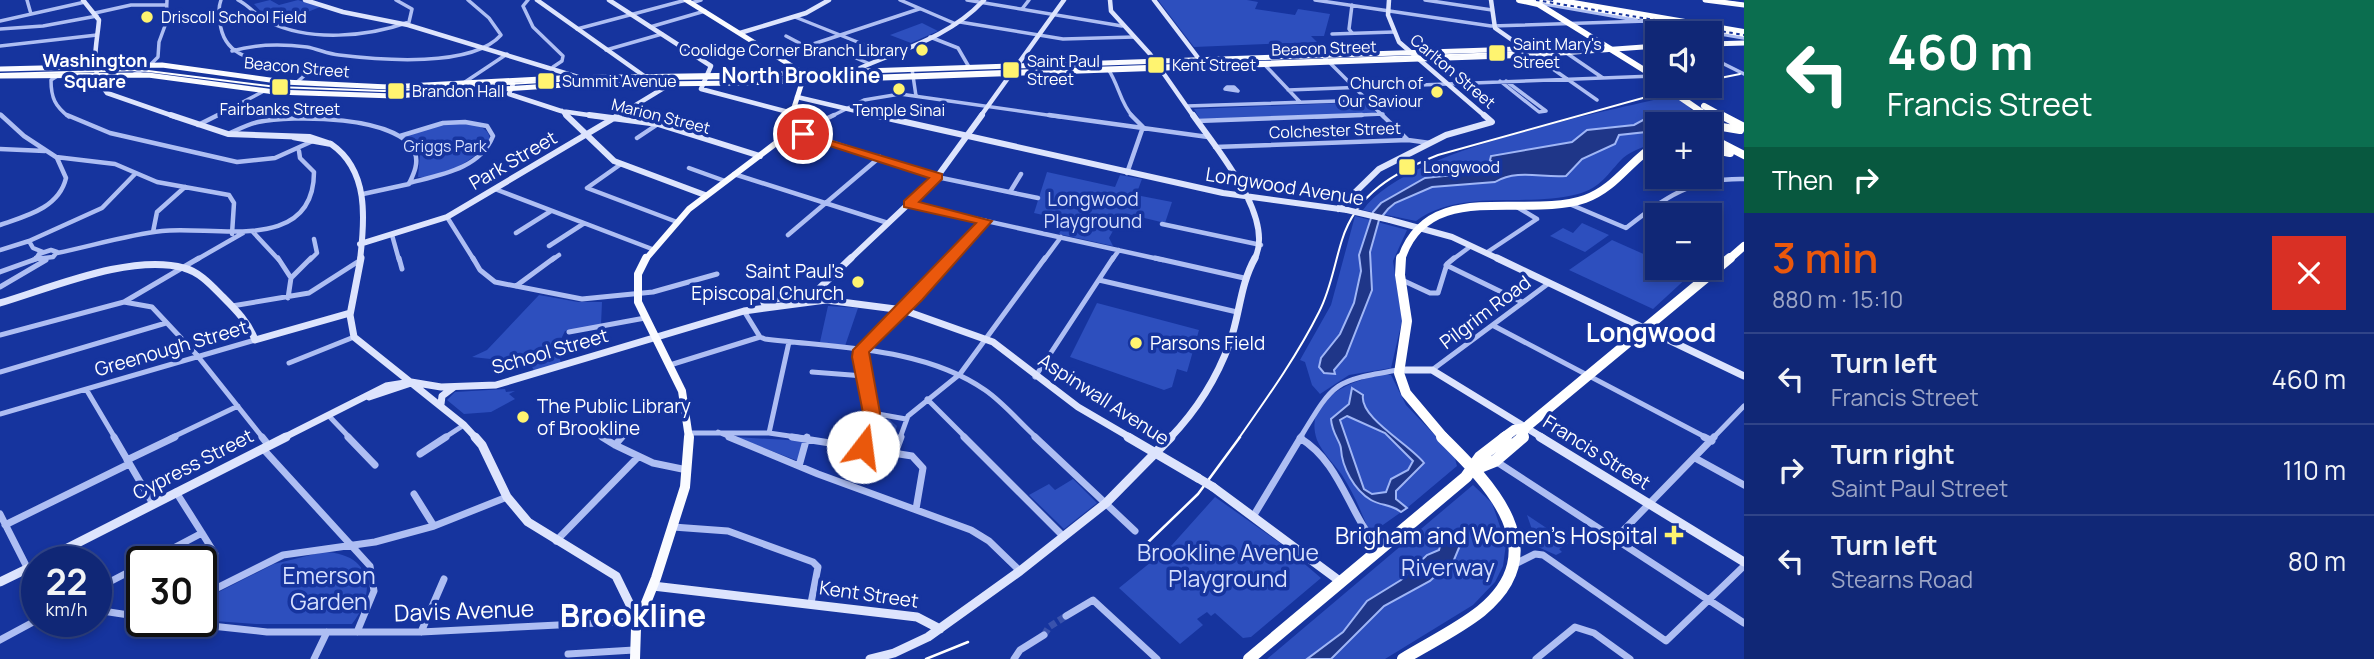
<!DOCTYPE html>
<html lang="en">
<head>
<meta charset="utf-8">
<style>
	:root { --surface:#102776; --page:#1e337e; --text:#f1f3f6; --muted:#9ca5c5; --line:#304488; --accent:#ea580c }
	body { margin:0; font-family:Manrope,sans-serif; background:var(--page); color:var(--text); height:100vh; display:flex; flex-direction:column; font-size:26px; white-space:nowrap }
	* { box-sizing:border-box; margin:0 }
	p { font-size:23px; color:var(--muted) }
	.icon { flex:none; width:38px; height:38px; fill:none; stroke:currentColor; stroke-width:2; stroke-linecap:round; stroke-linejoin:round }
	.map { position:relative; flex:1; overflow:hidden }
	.drawer { display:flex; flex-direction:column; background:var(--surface); width:630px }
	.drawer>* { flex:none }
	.banner { background:#0b6e4f; color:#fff; overflow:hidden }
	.tools { position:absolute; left:1645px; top:21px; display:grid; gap:14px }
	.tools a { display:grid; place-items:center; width:77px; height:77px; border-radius:0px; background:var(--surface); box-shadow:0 4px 10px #0003,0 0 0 2px var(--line); font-size:35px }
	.speed { position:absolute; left:21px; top:546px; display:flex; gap:14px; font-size:35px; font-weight:700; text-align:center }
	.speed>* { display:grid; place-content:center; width:91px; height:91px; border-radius:50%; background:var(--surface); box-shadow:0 4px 10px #0003,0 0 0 2px var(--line); line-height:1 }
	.speed small { font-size:18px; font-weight:400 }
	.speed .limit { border:4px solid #111; border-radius:10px; background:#fff; color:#111 }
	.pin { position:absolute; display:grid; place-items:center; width:60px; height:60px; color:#fff; margin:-30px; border:4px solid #fff; border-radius:50%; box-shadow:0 2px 7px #0007 }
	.me { position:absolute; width:77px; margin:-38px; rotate:15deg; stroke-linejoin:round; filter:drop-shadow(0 0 5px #0008) }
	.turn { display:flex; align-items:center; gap:24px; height:147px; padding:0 28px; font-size:32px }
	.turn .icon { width:91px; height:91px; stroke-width:2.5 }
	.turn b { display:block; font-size:49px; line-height:60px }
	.then { display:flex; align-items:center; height:66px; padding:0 28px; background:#0003; gap:14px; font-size:26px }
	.round { display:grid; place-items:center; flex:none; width:74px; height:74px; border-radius:0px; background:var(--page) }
	.overview { display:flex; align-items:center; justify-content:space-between; height:119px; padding:0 28px }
	h1 { font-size:42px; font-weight:600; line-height:52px; color:var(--accent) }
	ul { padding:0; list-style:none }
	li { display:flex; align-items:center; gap:21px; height:91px; padding:0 28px; border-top:2px solid var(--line) }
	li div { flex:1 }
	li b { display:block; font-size:26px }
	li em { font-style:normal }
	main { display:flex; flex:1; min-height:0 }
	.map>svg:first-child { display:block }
</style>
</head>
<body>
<main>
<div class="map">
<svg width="1744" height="659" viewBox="0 0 1744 659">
	<rect width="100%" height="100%" fill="#16349e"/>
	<path fill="#2d4fbe" d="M270 0 279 5 298 0 320 7 278 24 268 19 254 4Z
		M1158 0H1247L1258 2 1255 9 1295 15 1298 9 1330 14 1324 36H1311L1317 42 1194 47Z
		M922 23 938 31 911 43 890 35Z
		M1670 96 1686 103 1700 121 1695 124H1657V142C1647 146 1632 150 1623 158 1608 173 1601 188 1578 194 1526 208 1461 188 1416 221L1363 210C1405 149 1598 114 1670 96Z
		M1366 102 1377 113 1200 119 1194 109Z
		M458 123C472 125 491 124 490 143 473 159 443 180 418 177L420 155 407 136 429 126Z
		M1047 172 1115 187 1120 175 1142 179 1136 195 1172 202 1165 223 1128 214 1119 220 1109 238 1113 246 1059 234 1066 220 1034 213Z
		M1355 216 1407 230 1393 261 1402 321 1391 368 1349 375 1320 394 1312 385 1305 362 1300 360 1331 305Z
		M1582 223 1609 235 1585 252 1550 236 1563 228 1573 233Z
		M1612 240 1657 260V268H1676L1691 274 1653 309 1569 270Z
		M539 295 578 302H602L601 325 565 331 559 343 556 344 561 363 534 371 527 356 500 360 472 357 487 350Z
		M1097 303 1199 330 1187 372 1177 369 1172 387 1164 390 1070 357Z
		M828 306 858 308 845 346 820 342Z
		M1385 374 1391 375 1406 405 1454 455 1457 466 1407 508 1370 534C1362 513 1354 494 1342 475 1334 464 1322 452 1317 440 1302 398 1355 379 1385 374Z
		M505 389 506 392 515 391 509 394 515 399 491 412 464 414 447 400 455 392Z
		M889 419 897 426 891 448 870 444 879 422Z
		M735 437 805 441 798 461Z
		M1073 479 1097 503 1064 529 1029 495 1049 484 1055 490Z
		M1473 485 1492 503 1506 544 1503 566 1495 582 1473 605 1385 659H1267Z
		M1215 497 1280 543 1321 578 1251 637 1243 638 1215 613 1211 616 1207 612 1197 619 1203 625 1180 644 1119 588 1172 545Z
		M1527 515 1569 543 1559 549 1562 552 1556 555 1538 547Z
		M323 552C371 553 378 590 352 624H256L201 620V601L274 564Z"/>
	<path fill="#1f3688" stroke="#a0b6f6" stroke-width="2" fill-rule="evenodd" d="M1654 114 1685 123 1658 122 1646 126V132L1619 135 1615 144 1582 159 1566 176C1541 178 1518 169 1495 182L1432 187 1395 203 1388 209 1379 220 1370 252 1372 290 1346 356 1334 370 1335 374 1324 373 1319 367 1321 358 1340 334 1354 303 1361 271 1359 255 1373 212 1381 203 1425 178 1453 175 1456 171 1488 174 1500 168 1490 160 1491 156 1572 142 1587 130 1634 125Z
		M1352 388 1363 395C1359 418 1411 445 1424 463L1396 491V499L1407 508 1401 512C1391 504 1381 506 1371 500 1354 490 1342 467 1341 449 1341 442 1332 434 1331 419L1349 404ZM1347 416 1385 433 1413 461 1408 470 1391 479 1386 492 1372 494 1364 489 1340 420Z
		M1438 528 1457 537 1461 543 1451 567H1445L1430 581 1384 606 1331 659H1307L1343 632 1367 601 1401 580 1427 555 1439 550 1441 543 1432 534Z"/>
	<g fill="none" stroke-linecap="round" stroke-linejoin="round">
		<path stroke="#3952ad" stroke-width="7" stroke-dasharray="7 3.5" stroke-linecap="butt" d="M1044 635 1049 627 1066 616"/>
		<path stroke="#aebef3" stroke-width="3.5" d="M27 0 31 14
			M221 0C218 8 219 14 220 22 224 64 268 60 300 69L304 76 296 83
			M238 0C250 6 257 17 269 22 310 42 367 37 409 22L412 9 396 0
			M528 0 523 6 533 27 563 56 562 61 553 67
			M900 0 956 24
			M967 0 1122 26
			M1315 0 1491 26 1647 21
			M1425 0 1492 10
			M691 3 701 0
			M1539 3 1636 20
			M1352 5 1349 29 1352 33
			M1022 9 1029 0
			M95 13 131 5H165
			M795 17 890 55
			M0 21 85 2
			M1646 21 1744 38
			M960 22 1063 39 1134 37
			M1655 25 1669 33
			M650 27 705 11
			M0 29 43 26 97 16
			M577 29 686 0
			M1332 34 1394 32
			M786 36 805 46
			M930 37 958 48 969 67
			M0 46 97 35
			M606 50 662 34
			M232 51C256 44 283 44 307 47 318 49 328 54 339 55 380 60 472 68 501 35L489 18 468 0
			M1565 52 1603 78
			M1322 55 1384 117
			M1533 55 1597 100
			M777 56 919 9
			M1710 57 1744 74
			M856 58 870 64
			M1264 64 1300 102
			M912 69 916 96
			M1108 69C1119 85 1120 103 1133 117
			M134 74 146 69 158 57 159 42 166 23 167 0
			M59 75 51 80C51 98 55 106 69 117
			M1500 81 1539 112 1546 111
			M1506 81 1546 111
			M462 84 507 54
			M1227 87H1234L1238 91 1225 89Z
			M1288 90 1654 76
			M1187 106 1369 100
			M0 114 3 117
			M214 117 264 91
			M830 117 864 100 900 94 1061 117
			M1316 117 1383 114"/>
		<path stroke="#aebef3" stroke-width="4.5" d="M1 115 24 136 56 157 115 164 157 182 229 195 234 203 232 234
			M67 115 110 133 237 162 275 158 315 140
			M1049 115 1208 137
			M1382 115 1408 140
			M1197 121 1362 115
			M198 125 218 115
			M787 132 803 133 937 177 1038 198
			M799 132 834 115
			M228 134C237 130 248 124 258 122 290 115 401 115 415 153 419 164 413 175 409 184L363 194
			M400 136 443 123 465 122 487 126 493 136C480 169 440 175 409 183
			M637 138 658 124
			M1215 147 1408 140 1430 143
			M0 149 45 151
			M621 164 587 188 677 222
			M689 168 725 181
			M1127 173 1143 127 1131 115
			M734 174 888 223
			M495 189 652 249
			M1010 192 1021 174
			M1567 203 1626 228C1666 197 1691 178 1744 179
			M909 204 1163 260
			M447 217 474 260
			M1162 224 1261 245
			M0 225C26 216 59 208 66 178L57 158
			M153 232 157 212 185 187
			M253 232 279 260
			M516 233 551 211
			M392 235 399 260
			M788 235 880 157
			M29 241 102 208 135 174
			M549 246 583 224
			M0 250 29 241 33 248 43 252
			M51 250 57 252 53 257 36 259 39 254Z
			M57 253C92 246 126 235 162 231 212 225 314 255 314 172L300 158 299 151
			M1486 253 1537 219 1517 207
			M33 260 36 259
			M196 260 243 233
			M310 260 317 253 314 239
			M552 260 559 255
			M950 260 986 221
			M1044 260 1061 237
			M1112 260 1119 250
			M1452 260 1471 246"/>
		<path stroke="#aebef3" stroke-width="5" d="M36 258H41
			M278 258 291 278
			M399 258 402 269
			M473 258 480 270 495 282 582 299 653 292 717 274
			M1155 258 1244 278
			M1446 265 1522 302
			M0 272 36 259
			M1099 280 1237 312
			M1402 280 1430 293H1438L1447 264 1454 258
			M516 286 554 258
			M0 287 46 260
			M288 298 291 278 311 258
			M124 302 152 307 196 354 263 438
			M232 306 309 293 359 261
			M744 311 760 337 765 339C837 348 923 347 985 390 1004 403 1020 423 1037 438
			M1494 326 1707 438
			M569 332 645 318
			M0 335 124 302 199 258
			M289 363 354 337
			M670 365 760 337
			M1432 370 1549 283
			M0 372 166 323
			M812 372 864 376
			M1035 377 1113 258
			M86 389 115 438
			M927 399 966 438
			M872 413 906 419
			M0 414 255 340
			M328 415 350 438
			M718 432 733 438
			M689 433H769L803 438
			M769 433 789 342
			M171 438 238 406
			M444 438 464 425
			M604 438 602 437 617 426 628 430 621 438
			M865 438 872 413 860 357 862 350 952 258
			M900 438 908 416 960 374 1045 258
			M1300 438C1334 382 1333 381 1398 370
			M1713 438 1744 406"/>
		<path stroke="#aebef3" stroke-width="7" d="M114 437 153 504
			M262 437 266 442 265 451 370 566 374 591 357 632
			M348 437 375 465
			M602 437 615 445
			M729 437 818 474 971 530 989 541 1020 571
			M792 437 912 456 923 468 916 509
			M964 437 1064 537
			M1035 437 1135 531
			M1704 437 1712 441
			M1300 438C1342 464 1348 514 1380 549
			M615 445 653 463 687 470
			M615 445 622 437
			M863 447 866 437
			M895 453 901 437
			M420 454 446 437
			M1695 458 1744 485
			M127 460 175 437
			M1497 462 1744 623
			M799 466 807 437
			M414 494 434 526
			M0 514 37 587
			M1254 515 1301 437
			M5 525 129 464
			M673 527 728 531 813 562 818 567 811 603
			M202 533 215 554
			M1615 539 1714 437
			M556 541 638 457
			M147 562 202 533 176 492
			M1515 564 1535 554 1543 555 1666 641 1744 566
			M96 589 142 565
			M201 596 283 555 375 542 434 526 507 497
			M96 610 142 617
			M1066 616 1093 600 1157 659
			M165 621 267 632H421L638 621
			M421 632 444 579
			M0 640 37 620
			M568 654 634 650
			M314 659 327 632
			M1014 659 1020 650 1044 635
			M1536 659 1575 627 1594 633 1630 659"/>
		<path stroke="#dde4fd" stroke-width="4.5" d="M83 0 99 20C97 46 88 71 107 93L176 117
			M305 0 343 12 408 25 578 77
			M537 0 654 83
			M609 0 711 66 701 89 792 113
			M1110 0 1111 11 1150 54 1194 117
			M1154 0 1199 59
			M1389 0 1388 15 1399 42 1486 117
			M1491 0 1495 28 1525 49
			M740 33 806 13 829 0
			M865 78 860 76V68C904 49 951 36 984 0
			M513 84 509 94 561 111 602 117
			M797 97 882 117
			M562 111 568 117
			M616 117 672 83
			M980 117 1064 0"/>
		<path stroke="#dde4fd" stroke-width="6" d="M171 115 228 134 310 137 331 144 293 137
			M566 115 614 161 705 195
			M589 115 658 124 760 156
			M874 115 1223 193 1347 210
			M1193 115C1216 148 1277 219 1254 260
			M331 144C369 170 365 219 360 260
			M1338 209 1379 169 1446 135 1492 122 1484 115
			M1390 220 1452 237 1501 260
			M360 244 447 217 619 115
			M849 260 937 177 982 115"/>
		<path stroke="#dde4fd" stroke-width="7" d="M361 258 350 315 354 337 464 425 476 438
			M1497 258 1744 376
			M805 302 851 258
			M0 303C51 288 132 253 184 268 200 272 212 286 223 297 236 310 249 323 255 340L350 313
			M764 303 792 294 813 297
			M1398 370H1432L1543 438
			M369 397 411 383
			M441 404 442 396 454 387
			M283 438 386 386 411 382 441 387 496 385 744 311 826 300 903 310 993 342 1078 407 1131 438
			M1170 438C1196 411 1217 378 1230 342 1240 313 1240 285 1255 258"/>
		<path stroke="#dde4fd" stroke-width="9" d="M475 437 482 445 507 497 528 522 616 576 638 621
			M1128 437 1198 478
			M1540 437 1744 562
			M1213 487 1341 582
			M40 562 286 437
			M0 582 37 564
			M653 586 917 617 940 629
			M870 659 894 653 928 637 1020 571 1106 503 1171 437"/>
		<path stroke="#fafbff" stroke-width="5" d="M686 0 803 73
			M1705 0 1744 5
			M1710 44 1744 43
			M0 69 162 65 284 82 388 87 560 78 748 75 1545 48
			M0 76 148 75 275 92 394 96 565 85 743 83 1533 55 1657 46
			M791 117 804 76"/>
		<path stroke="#fafbff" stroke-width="6" d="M645 260 689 209 784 137 791 115"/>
		<path stroke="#fafbff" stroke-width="8" d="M646 258 638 274V302L682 391 689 438"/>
		<path stroke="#fafbff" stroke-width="10" d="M635 659 636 628 656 578 685 487 689 437"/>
		<path stroke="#fff" stroke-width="6" d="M1519 0 1538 4 1657 78
			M1556 0 1744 32
			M1677 95 1709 117
			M1704 106 1724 117"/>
		<path stroke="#fff" stroke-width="8" d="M1707 115 1715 140 1744 155
			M1721 115 1744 127
			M1710 125 1740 130
			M1710 149 1730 153
			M1401 260C1427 177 1525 220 1585 199 1616 188 1630 160 1657 144
			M1728 260 1744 246"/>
		<path stroke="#fff" stroke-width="10" d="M1401 258 1400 275 1407 321 1399 373 1406 393 1444 438
			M1503 438 1514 430 1525 428 1730 258
			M1521 438 1525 428"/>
		<path stroke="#fff" stroke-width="12" d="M1475 469 1495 461 1523 437
			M1249 659 1466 477 1480 457 1506 437
			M1403 659C1429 643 1457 630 1481 611 1555 550 1491 485 1442 437"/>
		<path stroke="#fff" stroke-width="2" d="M1714 0 1744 4
			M0 74 140 70 277 87 384 91 577 80 840 77 1587 50
			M1710 80 1740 74
			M1239 438C1267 398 1297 356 1319 312 1331 289 1334 265 1342 240 1356 194 1395 172 1438 155L1686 86"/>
		<path stroke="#fff" stroke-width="2.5" d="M1142 548 1198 494 1240 437
			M926 659 968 642"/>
		<g stroke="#fff" stroke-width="3.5">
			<path id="rail" d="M1536 0 1744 35"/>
		</g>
		<use href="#rail" stroke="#16349e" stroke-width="2" stroke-dasharray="3.5" stroke-linecap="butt"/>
		<path stroke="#dde4fd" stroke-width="6" d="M1347 210 1390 220"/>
		<path stroke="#dde4fd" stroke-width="9" d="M1198 478 1213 487"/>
		<path stroke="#fff" stroke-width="6" d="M1665 87 1677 95"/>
	</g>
	<path fill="#ea580c" stroke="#983908" stroke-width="2" d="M799 131 942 174V179L919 202 992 221 922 300 869 352 880 413 872 447 863 453 854 447 863 413 852 357 853 350 976 223 904 207V201L929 178 799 136Z"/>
	<g fill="#fff470" stroke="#16349e" stroke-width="2.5">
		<circle cx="147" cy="17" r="7"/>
		<circle cx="922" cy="50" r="7"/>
		<rect x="1488" y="44" width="18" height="18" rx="3.5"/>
		<rect x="1147" y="56" width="18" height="18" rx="3.5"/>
		<rect x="1002" y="61" width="18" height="18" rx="3.5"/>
		<rect x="537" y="72" width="18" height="18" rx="3.5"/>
		<rect x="271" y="78" width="18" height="18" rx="3.5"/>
		<circle cx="899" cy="89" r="7"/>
		<rect x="387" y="82" width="18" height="18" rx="3.5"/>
		<circle cx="1437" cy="92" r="7"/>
		<rect x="1398" y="158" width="18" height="18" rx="3.5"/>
		<circle cx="858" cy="282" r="7"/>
		<circle cx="1136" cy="343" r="7"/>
		<circle cx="523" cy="417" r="7"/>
		<path d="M1670.5 524.5h7v7h7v7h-7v7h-7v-7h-7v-7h7z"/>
	</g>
	<g text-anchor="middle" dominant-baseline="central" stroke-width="7" stroke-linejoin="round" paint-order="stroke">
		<g font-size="16" fill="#fff" stroke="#16349e" text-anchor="start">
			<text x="161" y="17">Driscoll School Field</text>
			<text x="1513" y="44">Saint Mary's<tspan x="1513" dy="18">Street</tspan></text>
			<text x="908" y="50" text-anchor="end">Coolidge Corner Branch Library</text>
			<text x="1027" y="61">Saint Paul<tspan x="1027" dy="18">Street</tspan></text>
			<text x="1172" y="65">Kent Street</text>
			<text x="562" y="81">Summit Avenue</text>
			<text x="1423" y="83" text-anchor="end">Church of<tspan x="1423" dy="18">Our Saviour</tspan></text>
			<text x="412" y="91">Brandon Hall</text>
			<text x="280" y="109" text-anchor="middle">Fairbanks Street</text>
			<text x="899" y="110" text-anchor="middle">Temple Sinai</text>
			<text x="1423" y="167">Longwood</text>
		</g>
		<g font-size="16" fill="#fff" stroke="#16349e">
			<text transform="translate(1324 48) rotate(-2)">Beacon Street</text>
			<text transform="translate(297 67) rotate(5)">Beacon Street</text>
			<text transform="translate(1453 71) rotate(40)">Carlton Street</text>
			<text transform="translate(661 116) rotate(14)">Marion Street</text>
			<text transform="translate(1335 130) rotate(-2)">Colchester Street</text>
		</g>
		<g font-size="16" fill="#d6dffd" stroke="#16349e">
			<text x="445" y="146">Griggs Park</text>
		</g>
		<g font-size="18" font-weight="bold" fill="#fff" stroke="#16349e">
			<text x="95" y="60">Washington<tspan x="95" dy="21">Square</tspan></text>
		</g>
		<g font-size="19" fill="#fff" stroke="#16349e">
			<text transform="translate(513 160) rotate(-30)">Park Street</text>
			<text transform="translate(1285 186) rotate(9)">Longwood Avenue</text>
			<text transform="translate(1485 312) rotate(-37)">Pilgrim Road</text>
			<text transform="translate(171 348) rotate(-16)">Greenough Street</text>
			<text transform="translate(550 351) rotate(-16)">School Street</text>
			<text transform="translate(1104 399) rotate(33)">Aspinwall Avenue</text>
			<text transform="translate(1597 452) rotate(32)">Francis Street</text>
			<text transform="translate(193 464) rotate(-27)">Cypress Street</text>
			<text transform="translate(869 594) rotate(8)">Kent Street</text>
		</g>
		<g font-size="19" fill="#d6dffd" stroke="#16349e">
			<text x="1093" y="199">Longwood<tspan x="1093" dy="22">Playground</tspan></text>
		</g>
		<g font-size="19" fill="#fff" stroke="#16349e" text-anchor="start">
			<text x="844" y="271" text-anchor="end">Saint Paul's<tspan x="844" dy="22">Episcopal Church</tspan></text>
			<text x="1150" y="343">Parsons Field</text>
			<text x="537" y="406">The Public Library<tspan x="537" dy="22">of Brookline</tspan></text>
		</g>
		<g font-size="21" font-weight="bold" fill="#fff" stroke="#16349e">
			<text x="801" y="75">North Brookline</text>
		</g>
		<g font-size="23" fill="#fff" stroke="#16349e" text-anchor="end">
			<text x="1658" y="535">Brigham and Women's Hospital</text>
		</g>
		<g font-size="23" fill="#d6dffd" stroke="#16349e">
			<text x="1228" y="552">Brookline Avenue<tspan x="1228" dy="26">Playground</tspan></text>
			<text x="1448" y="567">Riverway</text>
			<text x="329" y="575">Emerson<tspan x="329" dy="26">Garden</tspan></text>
		</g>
		<g font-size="23" fill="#fff" stroke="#16349e">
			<text transform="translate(464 610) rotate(-2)">Davis Avenue</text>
		</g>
		<g font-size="26" font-weight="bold" fill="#fff" stroke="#16349e">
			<text x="1651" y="332">Longwood</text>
		</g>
		<g font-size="32" font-weight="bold" fill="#fff" stroke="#16349e">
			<text x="633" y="615">Brookline</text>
		</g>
	</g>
</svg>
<div class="tools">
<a><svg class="icon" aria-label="sound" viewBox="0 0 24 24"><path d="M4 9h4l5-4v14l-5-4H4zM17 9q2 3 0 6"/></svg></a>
<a>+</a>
<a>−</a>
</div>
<div class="speed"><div>22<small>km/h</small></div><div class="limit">30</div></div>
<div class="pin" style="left:803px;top:134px;background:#d93025"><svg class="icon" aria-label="arrive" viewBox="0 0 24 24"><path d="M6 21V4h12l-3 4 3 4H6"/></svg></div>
<svg class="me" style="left:863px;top:447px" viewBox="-20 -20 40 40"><circle r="19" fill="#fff"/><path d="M0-13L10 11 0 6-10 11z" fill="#ea580c"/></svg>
</div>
<section class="drawer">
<div class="banner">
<div class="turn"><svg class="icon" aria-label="left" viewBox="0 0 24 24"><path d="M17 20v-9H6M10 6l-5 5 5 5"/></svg><div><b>460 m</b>Francis Street</div></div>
<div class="then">Then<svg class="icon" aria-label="right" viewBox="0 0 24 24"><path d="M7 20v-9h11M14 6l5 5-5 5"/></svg></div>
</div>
<div class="overview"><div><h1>3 min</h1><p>880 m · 15:10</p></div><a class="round" style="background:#d93025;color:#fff"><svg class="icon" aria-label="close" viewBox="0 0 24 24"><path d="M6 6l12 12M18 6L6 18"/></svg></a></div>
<ul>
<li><svg class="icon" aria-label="left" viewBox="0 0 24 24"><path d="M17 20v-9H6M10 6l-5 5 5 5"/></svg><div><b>Turn left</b><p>Francis Street</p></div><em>460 m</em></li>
<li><svg class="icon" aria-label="right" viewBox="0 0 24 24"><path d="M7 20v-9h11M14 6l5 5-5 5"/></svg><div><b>Turn right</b><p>Saint Paul Street</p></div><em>110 m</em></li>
<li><svg class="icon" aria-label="left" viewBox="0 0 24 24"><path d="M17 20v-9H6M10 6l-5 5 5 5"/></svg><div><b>Turn left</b><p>Stearns Road</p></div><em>80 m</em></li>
</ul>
</section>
</main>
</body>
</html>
